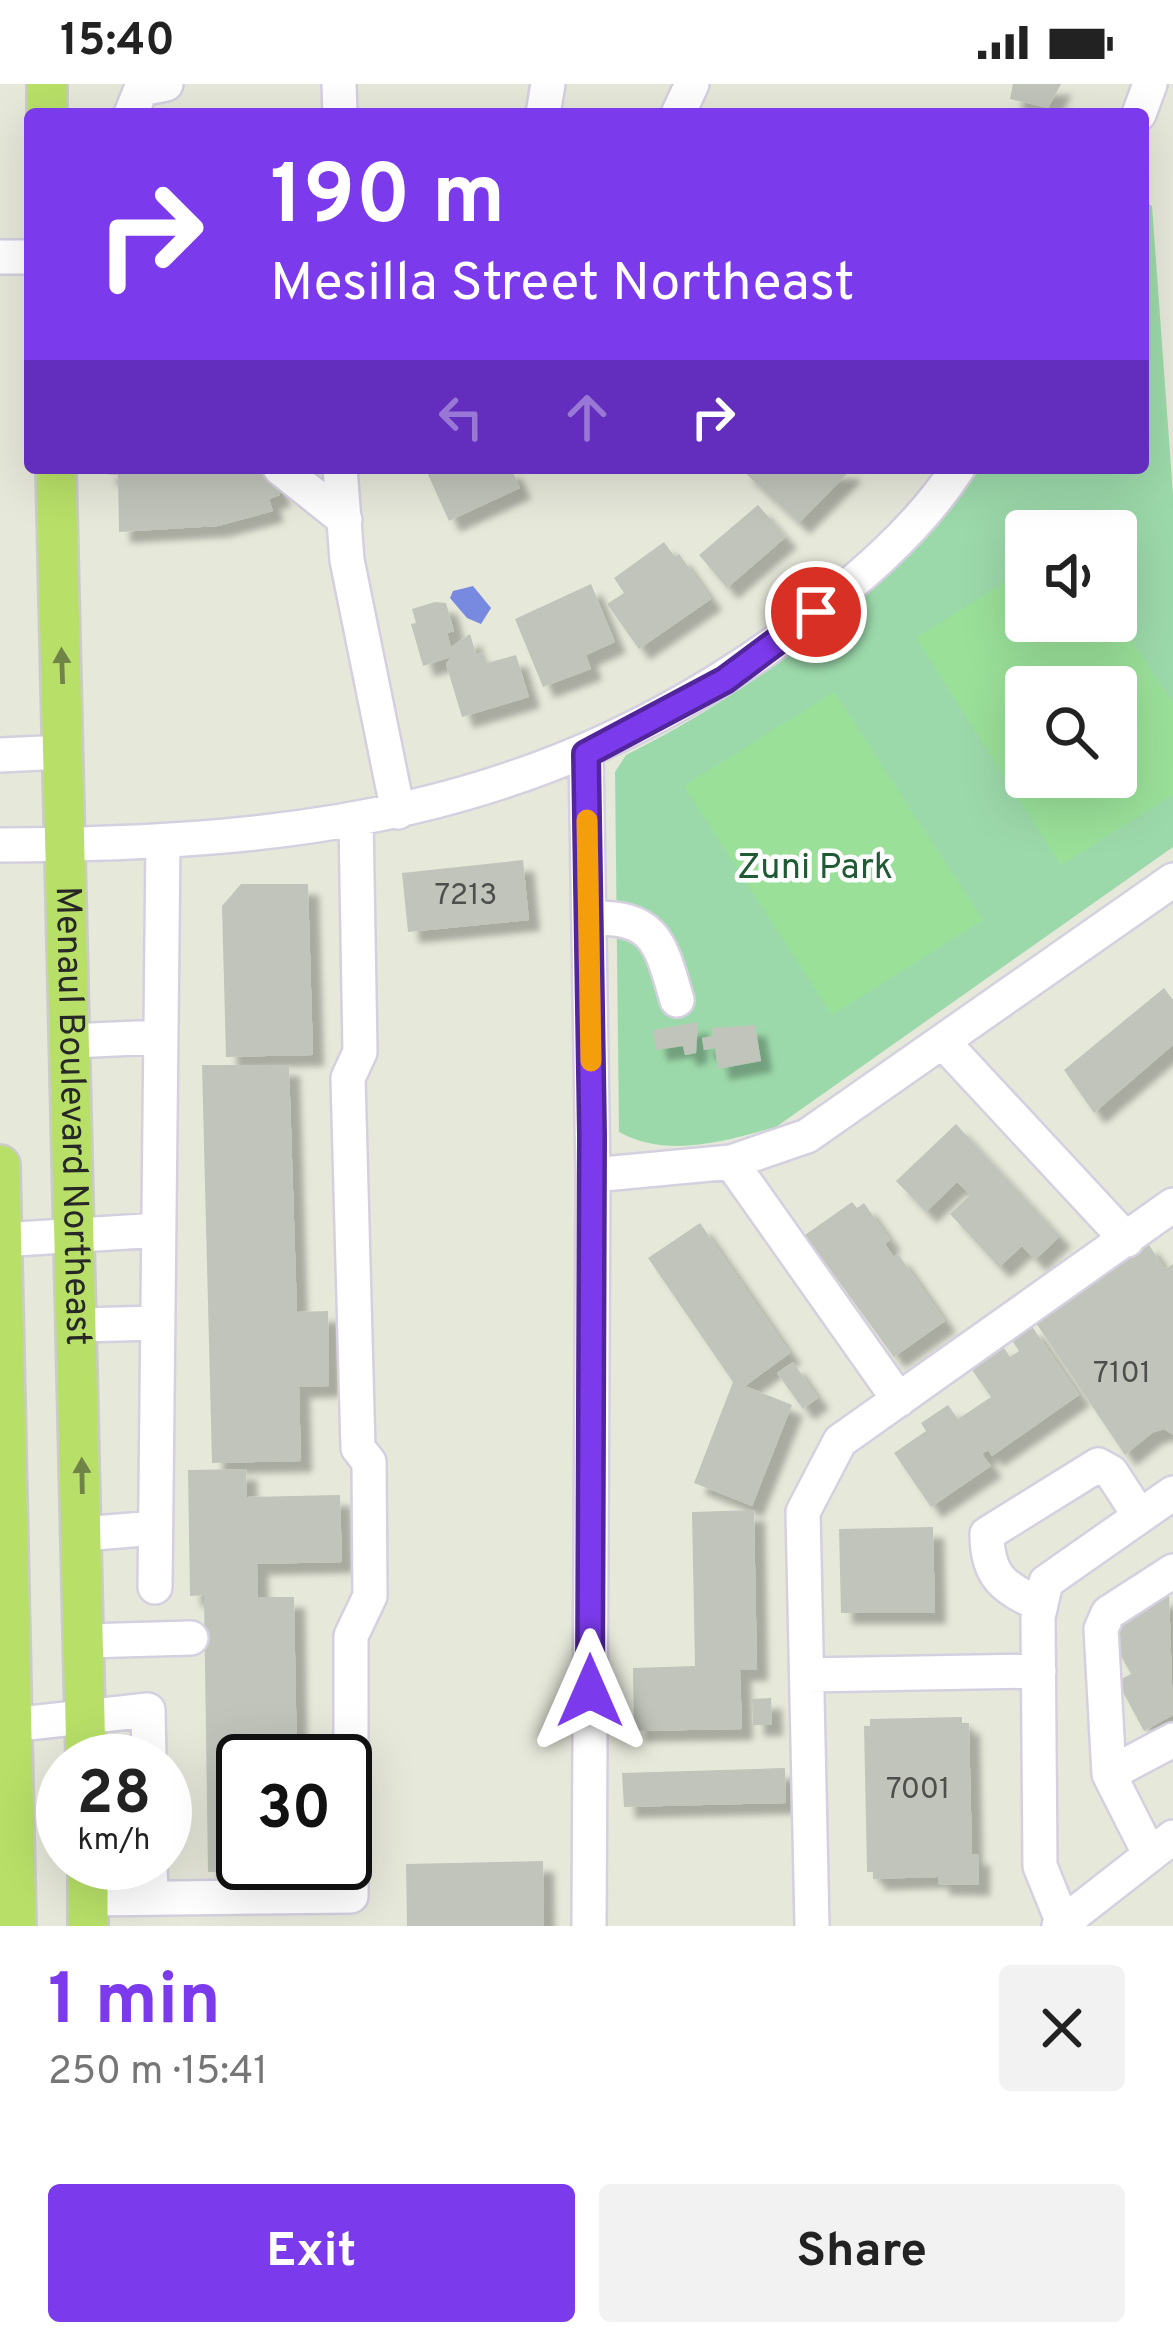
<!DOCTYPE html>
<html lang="en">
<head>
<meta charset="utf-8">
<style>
	:root { --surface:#fff; --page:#f2f2f2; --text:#222; --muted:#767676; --accent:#7c3aed }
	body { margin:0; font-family:Overpass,sans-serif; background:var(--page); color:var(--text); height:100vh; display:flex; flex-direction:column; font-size:45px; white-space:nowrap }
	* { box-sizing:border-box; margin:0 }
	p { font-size:39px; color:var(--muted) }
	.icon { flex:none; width:66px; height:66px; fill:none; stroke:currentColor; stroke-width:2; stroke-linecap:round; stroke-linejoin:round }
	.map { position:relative; height:1842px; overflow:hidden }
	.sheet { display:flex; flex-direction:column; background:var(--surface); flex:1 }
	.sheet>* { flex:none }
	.top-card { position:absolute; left:24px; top:24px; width:1125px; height:366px; border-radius:12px; box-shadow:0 12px 48px #0002; background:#7c3aed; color:#fff; overflow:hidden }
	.buttons { position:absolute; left:1005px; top:426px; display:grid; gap:24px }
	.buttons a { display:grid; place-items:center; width:132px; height:132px; border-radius:12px; background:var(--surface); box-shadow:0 12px 48px #0002; font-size:60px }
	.speed { position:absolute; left:36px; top:1650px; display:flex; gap:24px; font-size:60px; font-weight:700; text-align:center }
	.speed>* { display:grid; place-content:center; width:156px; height:156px; border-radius:50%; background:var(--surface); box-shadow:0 12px 48px #0002; line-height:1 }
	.speed small { font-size:30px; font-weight:400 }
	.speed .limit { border:6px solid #111; border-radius:18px; background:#fff; color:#111 }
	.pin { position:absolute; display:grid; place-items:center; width:102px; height:102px; color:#fff; margin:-51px; border:6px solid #fff; border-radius:50%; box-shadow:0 3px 12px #0007 }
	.me { position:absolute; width:132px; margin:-66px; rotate:0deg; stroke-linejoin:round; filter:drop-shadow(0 0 9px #0008) }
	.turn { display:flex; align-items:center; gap:42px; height:252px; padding:0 48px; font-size:54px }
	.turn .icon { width:156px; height:156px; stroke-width:2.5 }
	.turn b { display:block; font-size:84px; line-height:102px }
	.lanes { display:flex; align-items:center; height:114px; padding:0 48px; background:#0003; justify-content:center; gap:60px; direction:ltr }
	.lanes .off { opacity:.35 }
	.round { display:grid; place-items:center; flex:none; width:126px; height:126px; border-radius:12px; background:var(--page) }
	.summary { display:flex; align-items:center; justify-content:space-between; height:204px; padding:0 48px }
	h1 { font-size:72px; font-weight:700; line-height:90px; color:var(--accent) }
	.action { display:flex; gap:24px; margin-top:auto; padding:24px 48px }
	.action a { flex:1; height:138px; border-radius:12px; background:var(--accent); color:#fff; font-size:48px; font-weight:700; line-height:138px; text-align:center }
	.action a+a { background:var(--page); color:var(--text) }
	.status { display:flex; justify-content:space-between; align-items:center; height:84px; padding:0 60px; background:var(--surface); direction:ltr }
	.status svg { height:33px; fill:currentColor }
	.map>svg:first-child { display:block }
</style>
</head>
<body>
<div class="status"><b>15:40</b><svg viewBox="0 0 49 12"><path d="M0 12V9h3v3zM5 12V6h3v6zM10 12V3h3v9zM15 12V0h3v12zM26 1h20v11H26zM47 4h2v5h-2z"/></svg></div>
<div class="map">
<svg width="1173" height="1842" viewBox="0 0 1173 1842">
	<defs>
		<filter id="shadow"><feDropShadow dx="11" dy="11" stdDeviation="3" flood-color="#0004"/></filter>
	</defs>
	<rect width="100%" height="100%" fill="#e6e8da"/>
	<path fill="#9cd9aa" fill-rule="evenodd" d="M1143 116 1152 122 1173 411V763L776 1043C725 1057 668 1075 619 1048L615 688 626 671C765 602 883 503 982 384H1143ZM1026 447H1116V537H1026ZM1026 603H1116V693H1026Z"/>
	<path fill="#9ae099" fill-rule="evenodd" d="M1026 485V537H1116V533L1173 619V711L1061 781 916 554ZM1026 603H1116V693H1026Z
		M834 608 983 836 832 931 684 702Z"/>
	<path fill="#7889e0" d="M473 502 491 524 481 540 467 534 450 514 453 507Z"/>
	<path fill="#c1c4ba" filter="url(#shadow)" d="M1013 0H1061L1048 24 1010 15Z
		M105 384H270L280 411 269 415 273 427 218 442 119 448 118 391 105 390Z
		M511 384 520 404 449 437 426 386Z
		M740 384H847L850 387 799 439Z
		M758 421 786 453 727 504 699 471Z
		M664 458 675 473 679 470 711 515 639 565 607 520 624 509 614 494Z
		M591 500 615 558 586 571 591 585 543 603 515 535Z
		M435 518 446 519 454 547 447 549 451 563 470 550 476 570 483 568 487 579 516 571 529 613 462 633 446 580 451 573 423 582 411 540 416 539 412 525Z
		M523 776 529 836 408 848 402 789Z
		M241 800H308L313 971 226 973 222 822Z
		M1164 904 1173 916V961L1094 1029 1064 986Z
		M698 938 696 969 685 971 683 962 656 966 653 946Z
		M755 941 761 977 718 985 715 964 704 966 702 954 713 952 712 944Z
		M202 981H289L297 1228 328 1227 329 1302 299 1303 301 1377 212 1379Z
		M956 1040 1060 1152 1035 1176 1022 1162 999 1183 950 1130 970 1111 957 1098 926 1128 896 1097Z
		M852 1118 857 1124 864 1119 890 1156 885 1160 894 1173 898 1170 945 1237 894 1273 805 1151Z
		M700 1139 790 1269 745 1302 792 1321 752 1422 694 1399 733 1298 648 1174Z
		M1147 1158 1165 1185 1173 1180V1351L1164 1345 1152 1349 1125 1371 1034 1236Z
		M1031 1241 1079 1311 992 1372 988 1366 982 1370 991 1382 931 1423 894 1369 926 1347 921 1339 948 1321 958 1335 991 1313 970 1283 1002 1261 1010 1273 1019 1267 1011 1255Z
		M793 1278 818 1314 803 1325 777 1289Z
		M246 1385 247 1413 340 1411 342 1478 257 1480 258 1513H294L297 1677H243V1768H233V1788H208L204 1511 190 1512 188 1386Z
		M754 1426 757 1586H740L742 1645 634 1647 633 1584 695 1582 692 1428Z
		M933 1443 935 1529H841L839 1445Z
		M1169 1507 1173 1631 1144 1647 1117 1597 1131 1590 1116 1563 1115 1540Z
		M771 1614 772 1641H753L752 1615Z
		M962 1633V1639H969L972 1770H979V1801L938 1800V1793L873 1795V1788H867L864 1642H870V1635Z
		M785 1684 786 1719 624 1723 622 1689Z
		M543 1777 544 1842H407L406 1780Z"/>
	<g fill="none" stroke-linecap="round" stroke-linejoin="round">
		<g stroke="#d5d0df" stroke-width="38">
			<path id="minor" d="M339 0 340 30
				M131 30 141 5 166 0
				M543 30 548 0
				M678 30 692 0
				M1139 30 1150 0
				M0 173H30
				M280 384 345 436
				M340 384 347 476 398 728
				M586 670 593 1091 589 1842
				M0 671 64 668
				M0 761C299 760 542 730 790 548 851 502 916 449 958 384
				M589 834C656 832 660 858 677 916
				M71 957 159 953
				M944 959 1127 1156
				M731 1078 899 1316
				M593 1091 731 1078 807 1052 1173 796
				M0 1156 159 1146
				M79 1241 158 1239
				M83 1450 155 1444
				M155 1503 163 757
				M1041 1521C1004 1504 987 1493 987 1450L1098 1381 1111 1388 1139 1431
				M85 1557 191 1554
				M807 1591 1039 1587
				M0 1642 148 1626 149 1677
				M1109 1690 1173 1656
				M1149 1769 1109 1690 1101 1545 1108 1529 1173 1487
				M150 1779 151 1814
				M88 1815 351 1812V1552L370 1512 369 1378 358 1364 348 994 360 968 356 735
				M1063 1839 1040 1782 1038 1533 1046 1498 1173 1409
				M812 1842 803 1428 840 1357 1173 1121
				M1059 1842 1173 1753"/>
		</g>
		<g stroke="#cbcbcb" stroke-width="44">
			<g id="major">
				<path d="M47 0V30"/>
				<path id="s1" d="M56 384 86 1677"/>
				<path d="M0 1081 16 1842"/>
				<path d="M88 1779V1842"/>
			</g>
		</g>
		<use href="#minor" stroke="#fff" stroke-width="33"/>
		<use href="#major" stroke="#b8e068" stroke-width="39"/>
	</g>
	<defs><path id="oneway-solid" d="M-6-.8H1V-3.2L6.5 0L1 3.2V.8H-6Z" transform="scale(3)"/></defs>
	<g fill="#708448">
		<use href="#oneway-solid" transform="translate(62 582) rotate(-92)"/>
		<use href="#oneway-solid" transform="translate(82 1392) rotate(-91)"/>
	</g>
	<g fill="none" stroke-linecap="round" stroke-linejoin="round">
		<g stroke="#51269a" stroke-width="30">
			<path id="route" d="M590 1607 592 1051 586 670 725 596 816 528"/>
		</g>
		<use href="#route" stroke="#7c3aed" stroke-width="21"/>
		<path stroke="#f59e0b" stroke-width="21" d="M587 736 591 977"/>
	</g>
	<g text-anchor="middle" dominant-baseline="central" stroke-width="9" stroke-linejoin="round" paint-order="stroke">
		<g font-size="30" fill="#4e4e4c">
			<text x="466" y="812">7213</text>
			<text x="1122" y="1290">7101</text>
			<text x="918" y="1706">7001</text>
		</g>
		<g font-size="36" fill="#215b35" stroke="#fff">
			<text x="815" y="785">Zuni Park</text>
		</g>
		<g font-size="36" fill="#272727" stroke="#fff">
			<text stroke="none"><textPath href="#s1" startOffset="648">Menaul Boulevard Northeast</textPath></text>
		</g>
	</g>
</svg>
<div class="buttons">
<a><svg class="icon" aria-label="sound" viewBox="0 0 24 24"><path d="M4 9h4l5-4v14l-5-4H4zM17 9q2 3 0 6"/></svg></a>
<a><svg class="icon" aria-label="search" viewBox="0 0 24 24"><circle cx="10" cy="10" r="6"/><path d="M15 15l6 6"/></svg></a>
</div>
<div class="speed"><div>28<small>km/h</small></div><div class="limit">30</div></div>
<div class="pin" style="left:816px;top:528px;background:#d93025"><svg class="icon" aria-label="arrive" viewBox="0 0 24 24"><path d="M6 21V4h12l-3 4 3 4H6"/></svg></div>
<svg class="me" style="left:590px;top:1607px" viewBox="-20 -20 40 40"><path d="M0-17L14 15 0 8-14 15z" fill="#7c3aed" stroke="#fff" stroke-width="4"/></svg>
<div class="top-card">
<div class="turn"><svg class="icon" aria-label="right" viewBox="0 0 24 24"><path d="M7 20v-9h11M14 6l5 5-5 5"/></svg><div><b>190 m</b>Mesilla Street Northeast</div></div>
<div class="lanes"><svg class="icon off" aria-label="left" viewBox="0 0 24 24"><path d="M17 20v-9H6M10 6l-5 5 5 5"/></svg><svg class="icon off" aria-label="ahead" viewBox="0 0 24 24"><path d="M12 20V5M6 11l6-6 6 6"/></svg><svg class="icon" aria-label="right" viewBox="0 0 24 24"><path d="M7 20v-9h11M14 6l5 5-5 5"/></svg></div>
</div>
</div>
<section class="sheet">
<div class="summary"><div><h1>1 min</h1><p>250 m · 15:41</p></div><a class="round"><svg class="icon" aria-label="close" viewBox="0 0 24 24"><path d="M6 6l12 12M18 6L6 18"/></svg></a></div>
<div class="action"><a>Exit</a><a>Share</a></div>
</section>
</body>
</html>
